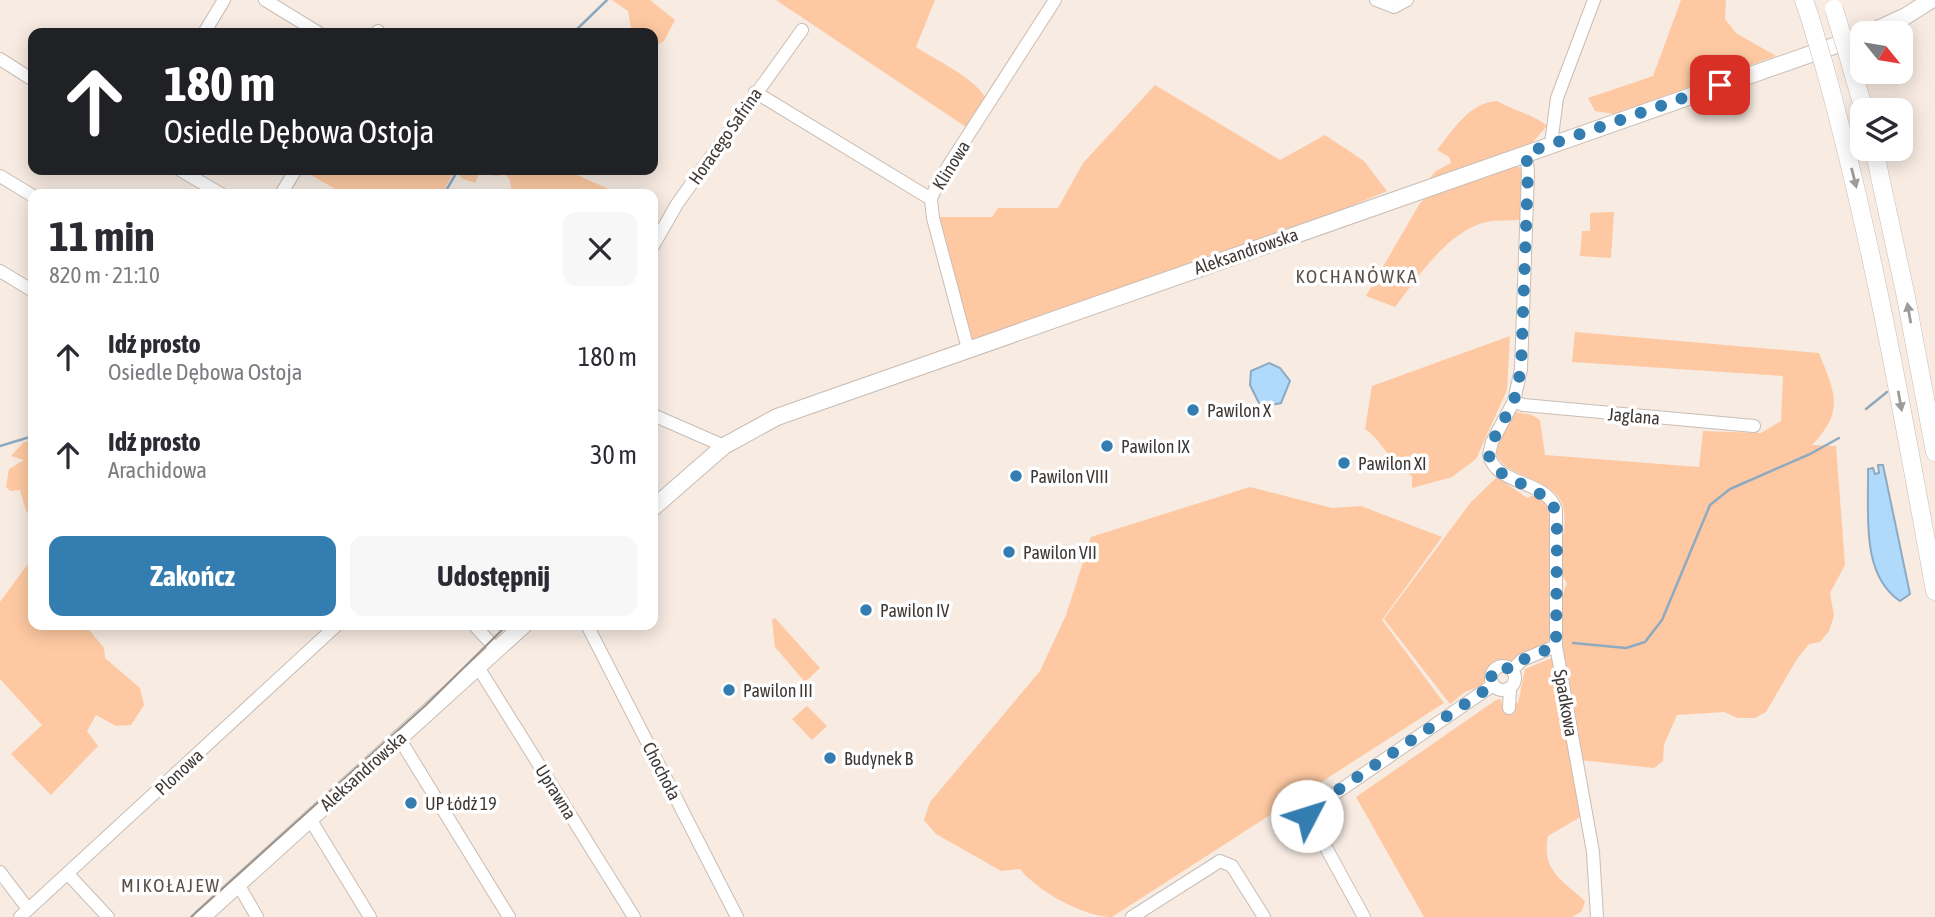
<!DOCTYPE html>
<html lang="pl">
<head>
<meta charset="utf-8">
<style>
	:root { --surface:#fff; --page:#f7f7f7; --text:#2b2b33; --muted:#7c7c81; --accent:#347db1 }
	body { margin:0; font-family:"Asap Condensed",sans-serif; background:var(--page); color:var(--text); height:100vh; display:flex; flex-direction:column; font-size:26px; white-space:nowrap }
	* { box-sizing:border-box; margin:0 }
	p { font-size:23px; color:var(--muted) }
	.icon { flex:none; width:38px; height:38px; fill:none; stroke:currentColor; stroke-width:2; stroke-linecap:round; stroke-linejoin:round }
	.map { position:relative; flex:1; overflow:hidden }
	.details { position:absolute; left:28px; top:189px; width:630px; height:441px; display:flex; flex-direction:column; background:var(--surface); border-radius:14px; box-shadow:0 4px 18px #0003 }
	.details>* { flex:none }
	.guide { position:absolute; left:28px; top:28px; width:630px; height:147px; border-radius:14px; box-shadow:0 4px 18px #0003; background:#202124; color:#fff; overflow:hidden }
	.needle { width:46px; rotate:120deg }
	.tools { position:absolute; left:1850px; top:21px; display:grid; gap:14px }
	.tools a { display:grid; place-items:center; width:63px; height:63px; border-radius:14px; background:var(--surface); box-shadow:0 4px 18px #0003; font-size:35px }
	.pin { position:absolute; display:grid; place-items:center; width:60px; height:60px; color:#fff; margin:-30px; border-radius:14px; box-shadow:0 4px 10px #0006 }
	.me { position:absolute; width:77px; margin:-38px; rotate:50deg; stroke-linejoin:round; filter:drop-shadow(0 0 5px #0008) }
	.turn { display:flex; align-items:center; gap:24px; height:147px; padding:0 21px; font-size:32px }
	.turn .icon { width:91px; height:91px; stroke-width:2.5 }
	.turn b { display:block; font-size:49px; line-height:60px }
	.round { display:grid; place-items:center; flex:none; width:74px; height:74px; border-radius:14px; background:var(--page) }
	.summary { display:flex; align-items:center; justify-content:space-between; height:119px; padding:0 21px }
	h1 { font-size:42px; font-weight:700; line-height:52px }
	.cta { display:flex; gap:14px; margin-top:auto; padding:14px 21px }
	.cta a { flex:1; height:80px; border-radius:14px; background:var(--accent); color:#fff; font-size:28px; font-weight:700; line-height:80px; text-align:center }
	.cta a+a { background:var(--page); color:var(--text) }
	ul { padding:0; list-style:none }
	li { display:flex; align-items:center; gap:21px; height:98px; padding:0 21px }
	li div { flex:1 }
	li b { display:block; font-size:26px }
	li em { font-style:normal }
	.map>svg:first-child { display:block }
</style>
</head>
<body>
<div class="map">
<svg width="1935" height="917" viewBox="0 0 1935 917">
	<rect width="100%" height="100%" fill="#f7ebe2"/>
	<path fill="#fec9a2" d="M612 0H650L675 20 664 41 653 47V33H632L628 11Z
		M776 0H935L916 47C940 63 969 74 986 98L966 127Z
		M1681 0H1726L1725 19 1736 33 1776 56 1614 114 1595 111 1588 98 1653 76Z
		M1155 85 1280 160 1325 135 1364 161 1387 191 1301 227 970 343 937 217H992L998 208H1058L1083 163Z
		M1497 101C1510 109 1539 117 1547 126L1530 145 1429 179 1436 171 1451 163 1449 157 1437 150C1454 129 1469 103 1497 101Z
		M1518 166 1525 172 1524 219C1511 222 1497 219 1486 222 1448 231 1418 277 1395 307L1366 296 1420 203 1431 194Z
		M302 170H455L444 190 446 194H344Z
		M458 170H566L620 194H512L510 180 504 173 497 176 480 172 475 183 461 178Z
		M1614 212 1611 258 1580 256 1582 231H1590V213Z
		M1575 332 1819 353C1835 393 1845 411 1812 445L1836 446 1845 565 1830 593 1834 616 1829 631 1820 642 1809 644 1797 659 1766 712 1755 718H1738L1724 712 1677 715 1664 745 1663 761 1654 768 1580 760C1574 722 1549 614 1567 584 1565 578 1560 575 1560 566 1559 547 1568 525 1563 506 1555 475 1488 476 1497 445 1500 434 1510 422 1515 412L1532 415 1540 420 1545 455 1699 467 1703 431 1761 433 1781 421 1783 376 1572 362Z
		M1510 336 1507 390 1476 459 1452 477 1412 488V476C1389 464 1385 443 1365 429L1372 386Z
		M33 439V520L26 511 20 490 10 491 6 487 9 469 24 460 11 456 23 443Z
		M1497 477 1527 498 1534 495 1544 500 1550 511 1551 637 1547 643 1515 662 1494 665 1481 686 1465 692 1450 704 1384 619 1471 502Z
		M1250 487 1332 508 1361 506 1442 537 1382 620 1444 703 1112 917C1084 917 1037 891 1020 869L1001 871 936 834 924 820 930 802 1040 671 1066 615 1091 537Z
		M33 557V625H85L104 648 105 658 140 688 144 705 131 725 116 726 96 715 87 731 98 746 51 795 11 754 42 725 0 679V602Z
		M775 618 820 668 805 682 775 647 772 620Z
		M1554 657 1582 816 1548 836C1541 870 1562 880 1585 901L1582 911 1572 917H1424L1356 797 1496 700 1500 699 1503 705 1518 703 1525 669Z
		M807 706 827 726 812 740 792 719Z"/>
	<path fill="#b0dafc" stroke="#8eaac1" stroke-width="2" d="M1269 363 1280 368 1290 381 1281 403 1261 407 1250 385 1251 371Z
		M1878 465H1883L1910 594 1900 601C1860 574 1869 512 1868 469L1873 468 1875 474 1879 473Z"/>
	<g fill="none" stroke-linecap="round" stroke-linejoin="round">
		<path stroke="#8eaac1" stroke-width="2.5" d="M573 33 607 0
			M444 194 458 170
			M1866 409 1887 392
			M0 446 33 436
			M1573 643 1626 648 1645 642 1662 620 1710 505 1730 489 1810 454 1839 438"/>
		<g stroke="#c8bdb4" stroke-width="14">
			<path id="minor" d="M265 0 319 33
				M1376 0 1394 7 1407 0
				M204 33 224 0
				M376 33 378 31
				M0 59 33 80
				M755 92 931 199
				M1551 144 1557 98 1594 0
				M1526 153 1528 172 1521 369 1514 401 1492 442 1489 455C1496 486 1547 479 1556 510V646L1593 852 1597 917
				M180 170 221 194
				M0 176 33 196
				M281 194 295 171
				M653 246 677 204 802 30
				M0 271 33 291
				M968 349 933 218 931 199 938 182 1055 0
				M1514 401 1523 405 1754 426
				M653 415 724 446
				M474 625 497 650
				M587 625 737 917
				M1491 678a12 12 0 1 1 24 0a12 12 0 1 1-24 0Z
				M478 667 634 917
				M1512 670 1522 660 1556 646
				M1509 708 1510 688
				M399 738 509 917
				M310 819 370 917
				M0 872 28 909
				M68 874 108 917
				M238 884 257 917
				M20 917 337 625
				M1132 917 1220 861 1232 866 1264 917
				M1364 917 1307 813 1493 685"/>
		</g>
		<g stroke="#c8bdb4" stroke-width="18">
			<path id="major" d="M1869 33 1906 16 1931 0
				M653 508 724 446 777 417 1862 36
				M202 917 524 625"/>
		</g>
		<g stroke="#c8bdb4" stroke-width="19">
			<path id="highway" d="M1804 0 1810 18
				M1848 55 1864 110
				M1824 65C1872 238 1903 414 1935 591
				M1874 149 1906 297 1935 452"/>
		</g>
		<use href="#minor" stroke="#fff" stroke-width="12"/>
		<use href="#major" stroke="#fff" stroke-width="16"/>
		<use href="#highway" stroke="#fff" stroke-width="18"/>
		<path stroke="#9a928c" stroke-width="2" d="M191 917 426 705 507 625"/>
		<g stroke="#c8bdb4" stroke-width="19" stroke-linecap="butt">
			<path id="highway-bridge" d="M1834 9 1848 55
				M1810 18 1824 65"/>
		</g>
		<use href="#highway-bridge" stroke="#fff" stroke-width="18"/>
	</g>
	<defs><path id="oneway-solid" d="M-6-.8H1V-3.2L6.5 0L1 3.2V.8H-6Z" transform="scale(1.75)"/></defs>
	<g fill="#9e9c9a">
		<use href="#oneway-solid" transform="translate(1854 178) rotate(76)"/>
		<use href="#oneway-solid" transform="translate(1909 313) rotate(-100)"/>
		<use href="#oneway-solid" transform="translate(1900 401) rotate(80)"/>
	</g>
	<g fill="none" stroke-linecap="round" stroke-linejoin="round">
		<path stroke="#347db1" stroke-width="12" stroke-dasharray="0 21.6" d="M1307 816 1310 809 1493 685 1491 674 1503 666 1511 670 1522 660 1556 646 1557 530 1553 501 1496 470 1489 456 1492 442 1514 401 1521 369 1528 172 1526 153 1720 85"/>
	</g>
	<g fill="#347db1" stroke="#fff" stroke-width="2.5">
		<circle cx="1193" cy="410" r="7"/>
		<circle cx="1107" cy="446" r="7"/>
		<circle cx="1344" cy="463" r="7"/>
		<circle cx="1016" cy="476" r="7"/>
		<circle cx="1009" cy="552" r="7"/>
		<circle cx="866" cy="610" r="7"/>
		<circle cx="729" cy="690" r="7"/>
		<circle cx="830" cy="758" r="7"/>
		<circle cx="411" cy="803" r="7"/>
	</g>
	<g text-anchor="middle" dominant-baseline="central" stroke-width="7" stroke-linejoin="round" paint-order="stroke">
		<g font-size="18" fill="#3e3936" stroke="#fff">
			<text transform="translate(725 136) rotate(-55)">Horacego Safrina</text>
			<text transform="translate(951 165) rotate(-58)">Klinowa</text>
			<text transform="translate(1246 251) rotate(-19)">Aleksandrowska</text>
			<text transform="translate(1634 416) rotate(5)">Jaglana</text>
			<text transform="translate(1566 703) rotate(80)">Spadkowa</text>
			<text transform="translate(363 771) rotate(-42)">Aleksandrowska</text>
			<text transform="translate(662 771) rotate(63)">Chochoła</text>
			<text transform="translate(179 772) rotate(-43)">Plonowa</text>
			<text transform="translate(556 792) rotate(58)">Uprawna</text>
		</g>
		<g font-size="18" fill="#3e3936" stroke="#fff" text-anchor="start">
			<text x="1207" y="410">Pawilon X</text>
			<text x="1121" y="446">Pawilon IX</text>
			<text x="1358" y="463">Pawilon XI</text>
			<text x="1030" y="476">Pawilon VIII</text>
			<text x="1023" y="552">Pawilon VII</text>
			<text x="880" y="610">Pawilon IV</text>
			<text x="743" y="690">Pawilon III</text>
			<text x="844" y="758">Budynek B</text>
			<text x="425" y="803">UP Łódź 19</text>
		</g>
		<g font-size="19" letter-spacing="2" fill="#5b514a" stroke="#fff">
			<text x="1357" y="276">KOCHANÓWKA</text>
			<text x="171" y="885">MIKOŁAJEW</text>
		</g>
	</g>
</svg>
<div class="tools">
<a><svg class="needle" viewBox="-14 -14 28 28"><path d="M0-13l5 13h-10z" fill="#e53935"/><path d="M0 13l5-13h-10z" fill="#7c7c81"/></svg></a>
<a><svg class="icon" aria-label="layers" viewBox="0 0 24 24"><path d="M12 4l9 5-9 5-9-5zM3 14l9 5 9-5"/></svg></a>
</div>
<div class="pin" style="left:1720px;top:85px;background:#d93025"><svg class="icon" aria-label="arrive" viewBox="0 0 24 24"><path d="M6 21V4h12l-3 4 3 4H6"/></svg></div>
<svg class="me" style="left:1307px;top:816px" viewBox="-20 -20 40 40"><circle r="19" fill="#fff"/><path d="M0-13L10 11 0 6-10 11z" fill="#347db1"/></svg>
<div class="guide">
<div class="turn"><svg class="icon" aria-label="ahead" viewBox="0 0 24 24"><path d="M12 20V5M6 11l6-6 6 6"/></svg><div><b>180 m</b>Osiedle Dębowa Ostoja</div></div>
</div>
<section class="details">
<div class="summary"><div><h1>11 min</h1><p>820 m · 21:10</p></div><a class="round"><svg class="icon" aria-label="close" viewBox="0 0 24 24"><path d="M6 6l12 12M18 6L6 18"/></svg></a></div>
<ul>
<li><svg class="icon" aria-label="ahead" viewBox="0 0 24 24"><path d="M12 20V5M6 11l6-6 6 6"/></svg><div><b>Idź prosto</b><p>Osiedle Dębowa Ostoja</p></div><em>180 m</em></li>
<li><svg class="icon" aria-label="ahead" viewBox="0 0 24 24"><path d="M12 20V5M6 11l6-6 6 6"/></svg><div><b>Idź prosto</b><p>Arachidowa</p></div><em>30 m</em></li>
</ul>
<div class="cta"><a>Zakończ</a><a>Udostępnij</a></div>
</section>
</div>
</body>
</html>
